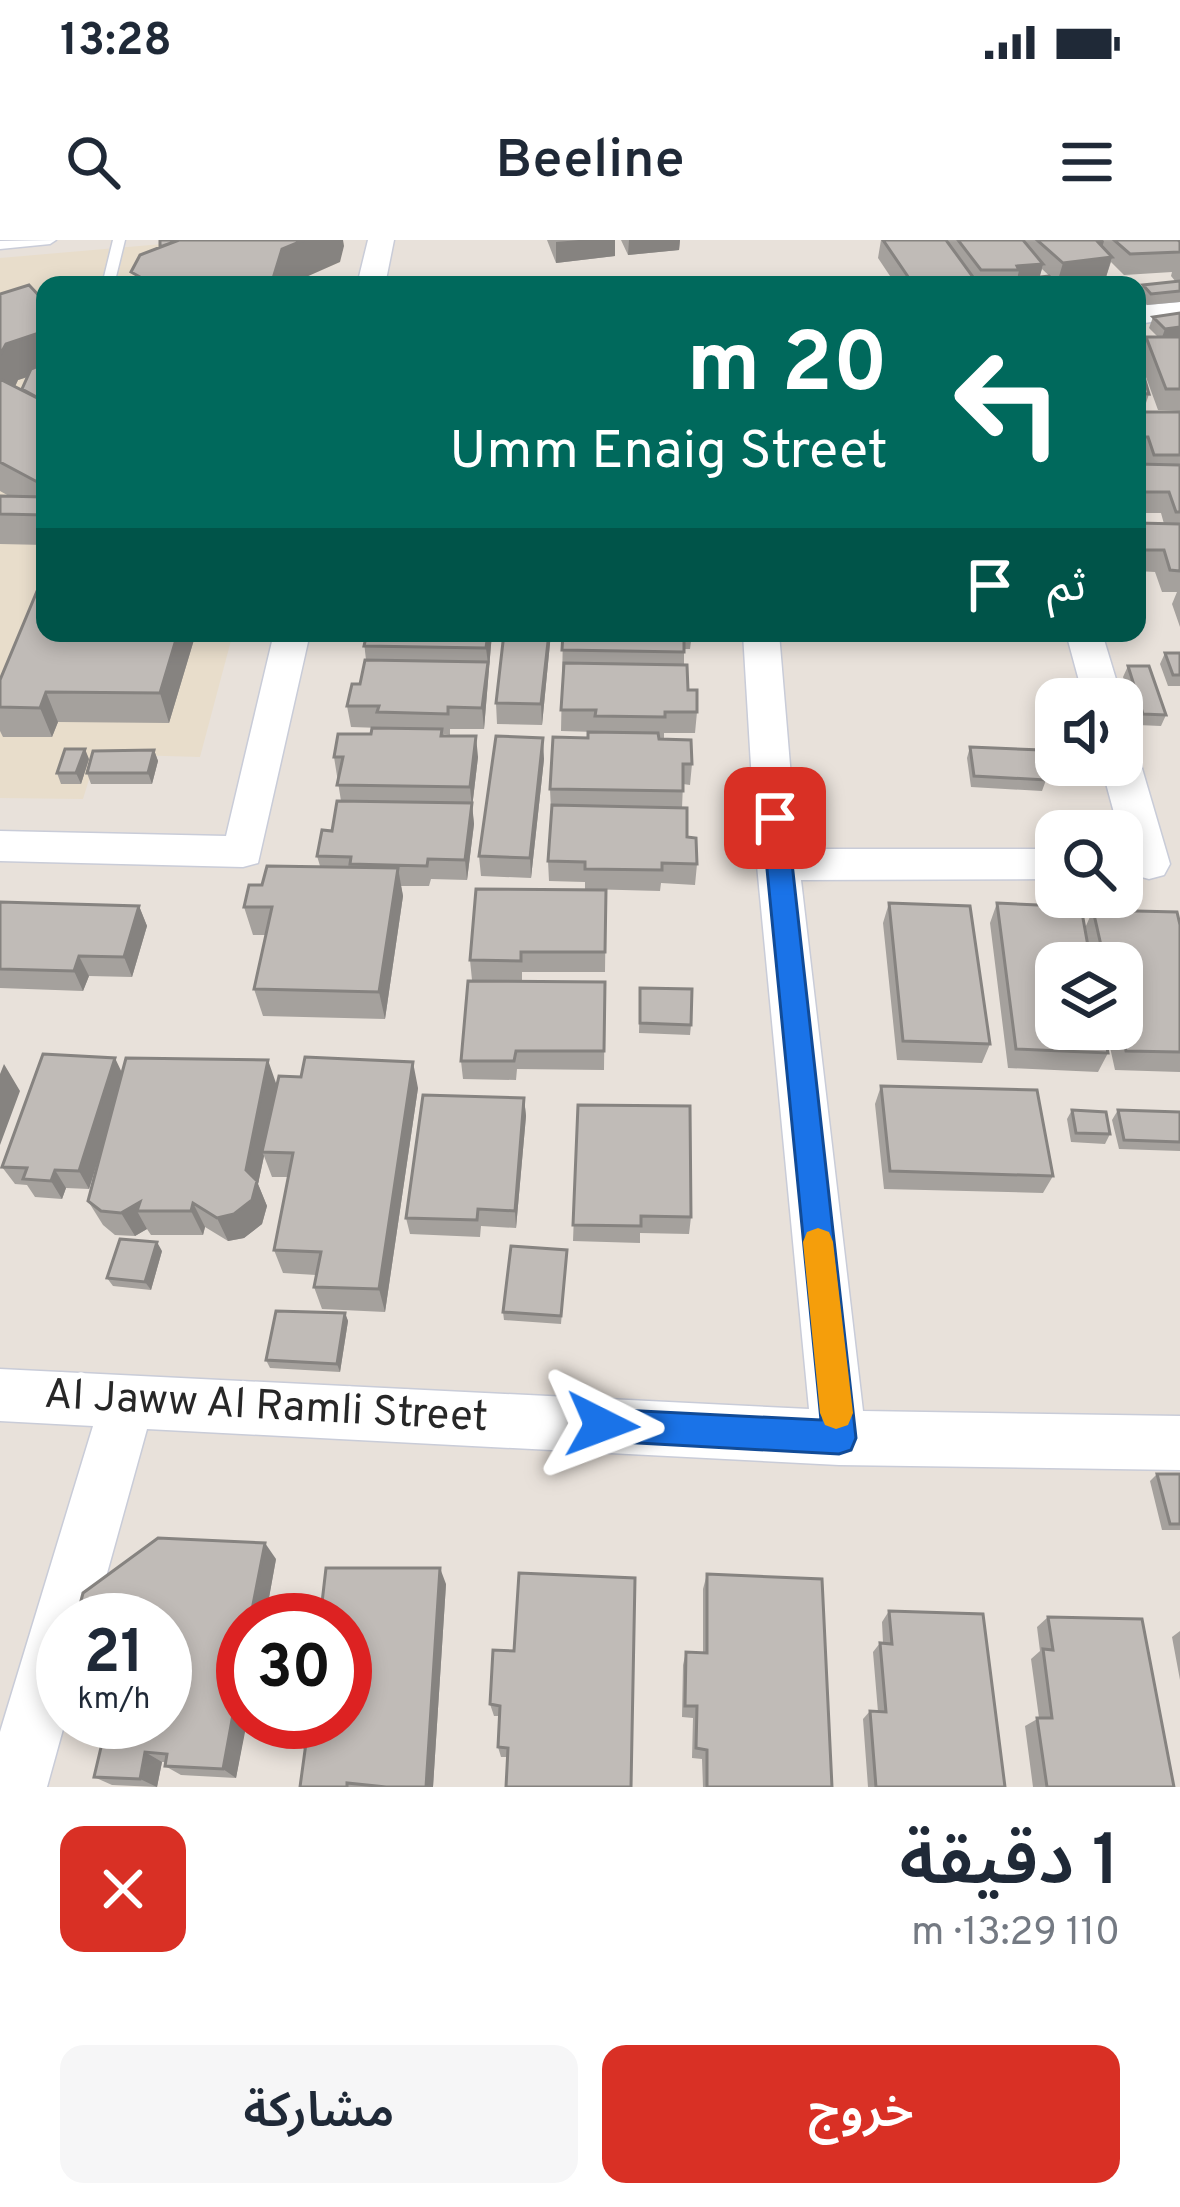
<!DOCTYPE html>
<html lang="ar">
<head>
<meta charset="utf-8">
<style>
	:root { --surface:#fff; --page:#f6f6f7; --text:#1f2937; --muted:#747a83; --accent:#d93025 }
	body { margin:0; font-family:Overpass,"Noto Sans Arabic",sans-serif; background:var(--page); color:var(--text); direction:rtl; height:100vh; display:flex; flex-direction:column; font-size:45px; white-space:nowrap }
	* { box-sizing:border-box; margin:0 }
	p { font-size:39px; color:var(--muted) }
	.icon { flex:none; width:66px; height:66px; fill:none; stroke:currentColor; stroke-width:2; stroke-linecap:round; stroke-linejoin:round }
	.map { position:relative; height:1547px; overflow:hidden; direction:ltr }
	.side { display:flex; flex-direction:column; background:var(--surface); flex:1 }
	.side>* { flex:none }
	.banner { position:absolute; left:36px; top:36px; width:1110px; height:366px; border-radius:24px; box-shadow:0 6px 18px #0003; direction:rtl; background:#00695c; color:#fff; overflow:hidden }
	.fabs { position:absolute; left:1035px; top:438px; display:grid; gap:24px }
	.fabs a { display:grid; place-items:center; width:108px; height:108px; border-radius:24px; background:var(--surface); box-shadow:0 6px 18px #0003; font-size:60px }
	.speed { position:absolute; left:36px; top:1353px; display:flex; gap:24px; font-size:60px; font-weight:700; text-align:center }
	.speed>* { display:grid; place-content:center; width:156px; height:156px; border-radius:50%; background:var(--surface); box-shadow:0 6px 18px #0003; line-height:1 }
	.speed small { font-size:30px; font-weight:400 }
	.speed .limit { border:18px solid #d22; background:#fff; color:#111 }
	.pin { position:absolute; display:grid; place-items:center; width:102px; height:102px; color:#fff; margin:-51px; border-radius:24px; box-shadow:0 6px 18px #0006 }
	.me { position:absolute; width:132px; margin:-66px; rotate:93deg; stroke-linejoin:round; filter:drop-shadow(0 0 9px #0008) }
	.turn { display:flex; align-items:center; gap:42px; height:252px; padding:0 60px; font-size:54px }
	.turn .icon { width:156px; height:156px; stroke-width:2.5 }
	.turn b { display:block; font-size:84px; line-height:102px }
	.then { display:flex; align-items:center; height:114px; padding:0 60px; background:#0003; gap:24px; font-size:45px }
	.round { display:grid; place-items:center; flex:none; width:126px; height:126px; border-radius:24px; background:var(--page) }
	.summary { display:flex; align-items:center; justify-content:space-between; height:204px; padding:0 60px }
	h1 { font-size:72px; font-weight:600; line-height:90px }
	.primary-button { display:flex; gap:24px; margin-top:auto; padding:24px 60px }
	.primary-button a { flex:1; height:138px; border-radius:24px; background:var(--accent); color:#fff; font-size:48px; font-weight:600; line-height:138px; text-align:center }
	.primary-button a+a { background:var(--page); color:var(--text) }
	.status { display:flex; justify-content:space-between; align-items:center; height:84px; padding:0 60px; background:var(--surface); direction:ltr }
	.status svg { height:33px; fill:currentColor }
	header { display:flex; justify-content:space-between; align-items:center; height:156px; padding:0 60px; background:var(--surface); font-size:54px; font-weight:600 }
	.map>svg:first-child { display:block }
</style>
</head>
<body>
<div class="status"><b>13:28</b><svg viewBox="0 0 49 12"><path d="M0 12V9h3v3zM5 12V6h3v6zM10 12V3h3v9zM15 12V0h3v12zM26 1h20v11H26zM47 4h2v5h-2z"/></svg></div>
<header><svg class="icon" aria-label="menu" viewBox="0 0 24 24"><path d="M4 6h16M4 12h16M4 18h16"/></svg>Beeline<svg class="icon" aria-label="search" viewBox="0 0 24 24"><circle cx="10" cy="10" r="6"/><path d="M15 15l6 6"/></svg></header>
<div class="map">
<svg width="1180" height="1547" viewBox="0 0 1180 1547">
	<rect width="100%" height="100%" fill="#e8e1da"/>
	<path fill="#e8ddcb" d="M209 0 344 3 340 22 288 45H45V393H233L200 517 97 514 83 559 0 558V18Z"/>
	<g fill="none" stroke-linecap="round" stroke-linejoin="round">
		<g stroke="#c9ccd8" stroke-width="3">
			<path id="service" d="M56 0 50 4 0 9V1Z
				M113 0H125L114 45H102Z"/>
		</g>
		<g stroke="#c9ccd8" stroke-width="3">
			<path id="minor" d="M368 0H394L385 45H357Z
				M1180 62V78L1137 84V66Z
				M274 393H310L258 623 243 627 0 621V591L226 596Z
				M743 393H779L797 609H1056V639L801 640 863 1171 1180 1176V1230L839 1225 147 1189 94 1380H63L65 1482 47 1547H0V1492L93 1186 0 1181V1129L809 1169 757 625Z
				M1066 393H1102L1122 459H1084Z
				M1122 512 1135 515 1141 525 1170 624 1164 635 1149 639 1134 635 1128 624 1101 525H1122Z"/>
		</g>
		<use href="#service" fill="#fff" fill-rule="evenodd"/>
		<use href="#minor" fill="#fff" fill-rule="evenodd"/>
	</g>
	<path fill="#a5a19d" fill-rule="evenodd" d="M547 0H615V16L556 23Z
		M621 0H680L679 10 628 15Z
		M881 0H1180V62L1147 65 1139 55 1143 45 1176 42 1171 36 1172 32 1124 35 1111 22 1106 37 1057 43 1042 29 1039 37 1056 45H896L878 18Z
		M0 54 45 62V305L0 304V256H9L0 251ZM28 137 23 151 15 147 18 140Z
		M1180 73V171L1158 170 1139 118 1146 97H1158L1149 88 1153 77Z
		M1137 113 1149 154 1143 172H1180V387L1172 364 1177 352H1162L1155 332 1137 331V283L1164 284 1161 273H1137V224H1142L1140 218H1137Z
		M45 393H196L169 483 58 482 52 497H3L0 491V440Z
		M363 393H492L484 489H450V495L443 494 478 517 472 568 474 584 467 640 431 639 429 646H401L403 656 385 779 263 776 254 749 266 695H253L244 667 262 645 320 626 317 616 332 591 341 561 334 517 380 488 351 487 347 466 360 444 366 420Z
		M551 393 542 485 497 484 496 463Z
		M563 393H692L690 409H684V425L688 450 697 472 695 493H664V498H659L692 524 690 545 683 544 682 568 687 597 697 624 695 645 661 643 660 651 585 649V642L549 641 548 621 551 570 550 549 595 492 561 491Z
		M1165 413H1180V446H1168L1160 424Z
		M1128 426 1166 475 1161 486 1138 485 1123 437Z
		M970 507 1046 540 1042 551 971 547 967 518Z
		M154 510 158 521 152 544H91L87 533Z
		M89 519 81 544H61L57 533Z
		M544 519 531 638 481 636 479 616Z
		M606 650 605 732H522V741L472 740 470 720Z
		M0 662 139 666 147 686 132 737 89 736 83 751 0 748Z
		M889 663 990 804 982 823 897 820 883 683Z
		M997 663 1085 688 1093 670 1180 685V832L1115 830 1106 789H1122V723H1056L1108 813 1098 832 1008 828 990 683Z
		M605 742 604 830 517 829 516 840 463 839 461 821Z
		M640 748 691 785 690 795 639 793Z
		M122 833 277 846 418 848 385 1072 322 1069 314 1047 316 1035 283 1033 274 1010 289 937H272L264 916 258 944 267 966 262 984 244 998 228 1001 205 987 203 995H151L147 989 135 996 115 995 103 985 88 961 103 904 89 949 66 948 62 959 35 957 27 945 15 944 2 927Z
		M881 846 1053 936 1043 953 884 949 875 864Z
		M524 858 526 876 516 988 481 986 480 997 410 994 406 978Z
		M578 865 691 977 689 994 640 993V1003L573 1001Z
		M1072 870 1110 894 1105 904 1071 902 1067 879Z
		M1118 870 1180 872V911L1119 909 1112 880Z
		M567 1010 561 1084 504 1080 503 1072Z
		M162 1011 151 1050 113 1046 107 1038Z
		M345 1073 348 1081 340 1132 270 1128 266 1120Z
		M1157 1234H1180V1290H1162L1150 1241Z
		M276 1319 236 1538 181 1535 165 1526V1522H162L157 1547 112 1545 94 1537 105 1490 91 1482H165Z
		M707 1334 832 1547H703L702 1519 692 1518 693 1478 682 1477 683 1425 686 1412 703 1413V1349Z
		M446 1344 433 1547H300L305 1510 296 1502Z
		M889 1371 1005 1547H868L863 1479 870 1471 878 1472 873 1412 880 1403H883L882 1382Z
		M1048 1377 1174 1547H1033L1025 1486 1039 1478 1031 1419 1040 1411 1037 1387Z
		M1180 1391V1440L1172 1397Z
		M514 1411 508 1517H501L498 1507 500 1476H494L490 1464Z"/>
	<path fill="#868380" d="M304 0H343L344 6 340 22 288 45H271L165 28Z
		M579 0H615V16L556 23V2Z
		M629 0H680L679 10 628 15Z
		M1104 1 1099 18 1112 17 1106 37 1057 43 1063 23 1098 2Z
		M1043 24 1038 44 1021 39 1019 45H1016L1019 30 1017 26Z
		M973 37 971 45H913V44Z
		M1180 87V97L1161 100 1165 89Z
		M45 91V131L18 140 3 171 0 162V115L6 104Z
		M178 393H196L169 483 160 453Z
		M488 393H492L484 489 482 468 488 424 486 408Z
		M549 393H551L542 485 541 464Z
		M46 452 58 482 52 497 40 468Z
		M476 496 478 517 472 568 470 547Z
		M543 498 544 519 531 638 530 618Z
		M85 509 89 519 81 544 76 533Z
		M154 510 158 521 152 544 148 533Z
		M472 563 474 584 467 640 465 620Z
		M398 628 403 656 385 779 379 752Z
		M139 666 147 686 132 737 124 717Z
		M79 716 89 736 83 751 74 731Z
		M115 818 124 837 89 949 79 931Z
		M268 820 277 846 262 912 264 916 258 944 267 966 262 984 244 998 228 1001 217 978 246 930Z
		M413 822 418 848 385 1072 379 1049Z
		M4 824 20 851 0 905V834Z
		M524 858 526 876 516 988 515 971Z
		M55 930 66 948 62 959 51 941Z
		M140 962 137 971 147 989 135 996 121 973Z
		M193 963 205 987 203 995 191 971Z
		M157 1002 162 1011 151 1050 145 1042Z
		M345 1073 348 1081 340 1132 337 1124Z
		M265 1303 276 1319 265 1380H250Z
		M440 1328 446 1344 433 1547H426Z
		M243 1420V1482H247L236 1538 223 1529Z
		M145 1512 162 1522 157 1547 140 1539Z"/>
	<path fill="#c0bbb7" stroke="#868380" stroke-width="3" d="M160 0H179L160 7Z
		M179 0H304L282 9 271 45H126L128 42 140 37 131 32 140 15Z
		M883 0H946L973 37 913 44Z
		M958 0H1023L1043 24 1017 26 1019 30H981Z
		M1037 0H1103L1098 2 1112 17 1063 23Z
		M1114 0H1178L1180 2V12L1130 14Z
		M1049 36 1056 45H1025L1021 39Z
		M1180 41V51L1151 54 1143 45Z
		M29 45 45 62V91L6 104 0 115V54Z
		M1180 73V87L1165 89 1153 77Z
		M1146 97H1180V149H1166Z
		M1137 113 1149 154 1137 153Z
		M45 123V160H42L22 149 31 129Z
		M0 139 45 162V243L43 245 0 222Z
		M1137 172H1180V215H1154L1148 197H1137Z
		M1137 224 1180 225V272H1176L1169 252H1142L1139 241H1137Z
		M0 256 45 257V275L0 274Z
		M1137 283 1180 284V331L1170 330 1164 310H1137Z
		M45 332V393H178L160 453 46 452 40 468 0 467V440Z
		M367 393H488L486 408 364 406Z
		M504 393H549L541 464 496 463Z
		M563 393H684V412L562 410Z
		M1165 413H1180V435H1173Z
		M365 420 488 422 482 468 448 467V474L377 472 379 466H347L352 444H360Z
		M564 423 687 425 688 450H697V472H665V477L595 476 596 470H561Z
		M1128 426H1149L1166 475 1143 474Z
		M372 488 442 489 441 496H476L470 547 337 545 343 517H334L338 494H371Z
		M588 492 658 493 659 499 691 500 692 524H683V551L550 549 553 497 588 498Z
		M496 496 543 498 530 618 479 616Z
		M970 507 1041 510 1046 540 974 536Z
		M65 509H85L76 533H57Z
		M154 510 148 533H87L93 511Z
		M337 561 472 563 465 620 428 619 427 626 350 624 351 617 317 616 322 590 332 591Z
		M552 565 687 568V597L696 598 697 624 662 623V630L585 629V622L548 621Z
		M267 626 398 628 379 752 254 749 272 667H244L249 645H262Z
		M476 649 606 650 605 712H521V721L470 720Z
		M0 662 139 666 124 717 79 716 74 731 0 729Z
		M889 663 970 666 990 804 903 801Z
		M997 663 1081 667 1091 723H1056V789H1104L1108 813 1016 809Z
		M1093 670 1177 672 1180 685V812L1126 811 1121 789 1122 723H1105Z
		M468 741 605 742 604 811H516L514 821H461Z
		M640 748 692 749 691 785 640 783Z
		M43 814 115 818 79 931 55 930 51 941 23 939 27 928 2 927Z
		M305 817 413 822 379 1049 314 1047 321 1012 274 1010 293 913 262 912 279 836 301 837Z
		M126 818 268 820 246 930 257 941 252 960 234 974 217 978 193 963 191 971H137L140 962 121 973 101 971 88 961Z
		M881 846 1037 850 1053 936 890 931Z
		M423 855 524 858 515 971 478 969 477 980 406 978Z
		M578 865 690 866 691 977 641 976V986L573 985Z
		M1072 870 1106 872 1110 894 1076 893Z
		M1118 870 1180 872V902L1124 900Z
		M120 999 157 1002 145 1042 107 1038Z
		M511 1006 567 1010 561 1076 503 1072Z
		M276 1071 345 1073 337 1124 266 1120Z
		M1157 1234H1180V1284H1170Z
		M158 1298 265 1303 250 1380H243V1420L223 1529 165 1526 167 1514 145 1512 140 1539 94 1537 107 1482H165V1380H76L83 1353Z
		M326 1328H440L426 1547H386L347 1543V1547H300L306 1503 296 1502 298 1482H345V1380H320Z
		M519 1333 635 1338 631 1547H506L508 1508 498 1507 500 1466 490 1464 493 1410 514 1411Z
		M707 1334 822 1339 832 1547H707V1510L696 1508 697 1466H685L686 1412 707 1413Z
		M889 1371 983 1374 1005 1547H876L870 1471 886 1472 880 1403 892 1404Z
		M1048 1377 1142 1379 1174 1547H1047L1037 1478H1052L1043 1409 1053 1410Z"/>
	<path fill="#1a73e8" stroke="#114b97" stroke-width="3" d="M775 570 787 578 856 1198 851 1210 839 1214 602 1201 590 1197 585 1185 590 1173 602 1169 821 1180 762 578Z"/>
	<path fill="#f59e0b" d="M818 988 829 992 833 1002 853 1173 848 1185 836 1189 825 1185 820 1173 803 1002 807 992Z"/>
	<g text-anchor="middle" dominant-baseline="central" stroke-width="12" stroke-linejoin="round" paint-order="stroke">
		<g font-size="42" fill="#272727" stroke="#fff">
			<text transform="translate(266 1168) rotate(3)">Al Jaww Al Ramli Street</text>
		</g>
	</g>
</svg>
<div class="fabs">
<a><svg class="icon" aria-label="sound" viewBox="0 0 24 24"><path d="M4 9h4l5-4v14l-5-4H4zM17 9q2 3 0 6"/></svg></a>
<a><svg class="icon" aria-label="search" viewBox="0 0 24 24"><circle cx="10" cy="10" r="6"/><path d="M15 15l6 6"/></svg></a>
<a><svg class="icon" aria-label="layers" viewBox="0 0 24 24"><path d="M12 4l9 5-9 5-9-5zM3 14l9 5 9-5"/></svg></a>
</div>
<div class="speed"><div>21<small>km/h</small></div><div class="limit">30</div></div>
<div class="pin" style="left:775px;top:578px;background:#d93025"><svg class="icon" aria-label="arrive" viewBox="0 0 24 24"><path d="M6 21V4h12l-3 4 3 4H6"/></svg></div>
<svg class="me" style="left:602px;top:1185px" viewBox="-20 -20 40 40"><path d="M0-17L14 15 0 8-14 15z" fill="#1a73e8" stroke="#fff" stroke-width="4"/></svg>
<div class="banner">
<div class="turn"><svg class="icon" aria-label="left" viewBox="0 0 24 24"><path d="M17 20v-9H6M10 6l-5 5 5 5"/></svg><div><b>20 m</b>Umm Enaig Street</div></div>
<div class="then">ثم<svg class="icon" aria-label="arrive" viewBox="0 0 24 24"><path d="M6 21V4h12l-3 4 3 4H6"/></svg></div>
</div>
</div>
<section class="side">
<div class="summary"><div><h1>1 دقيقة</h1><p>110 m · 13:29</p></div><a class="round" style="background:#d93025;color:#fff"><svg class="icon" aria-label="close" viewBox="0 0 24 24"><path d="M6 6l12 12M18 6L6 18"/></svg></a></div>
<div class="primary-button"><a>خروج</a><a>مشاركة</a></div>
</section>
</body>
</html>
